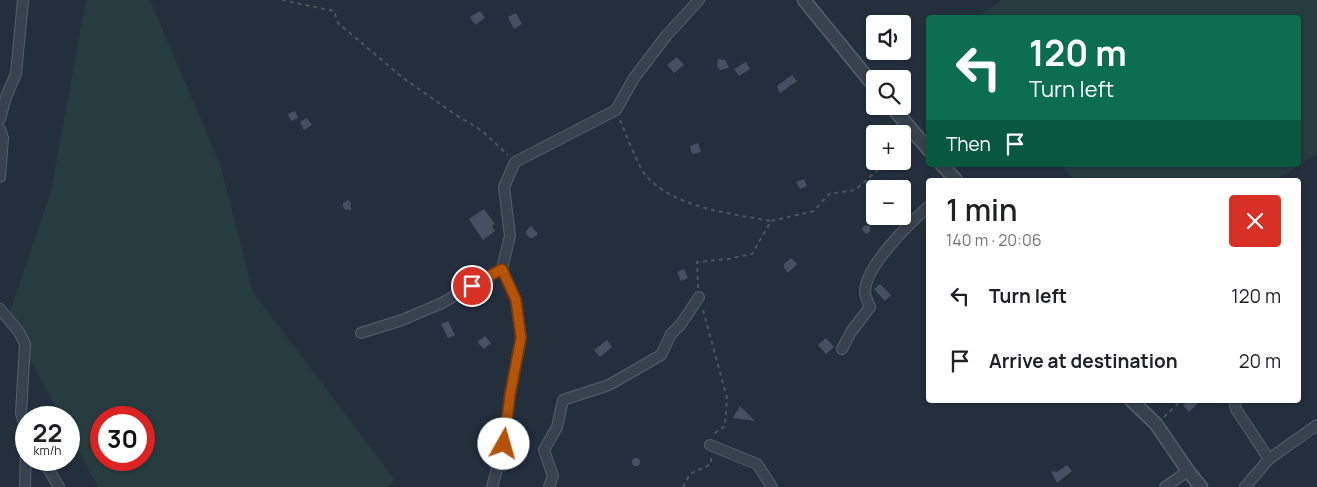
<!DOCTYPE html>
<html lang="en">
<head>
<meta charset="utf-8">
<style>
	:root { --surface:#fff; --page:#f6f6f6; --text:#202124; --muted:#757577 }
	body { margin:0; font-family:Manrope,sans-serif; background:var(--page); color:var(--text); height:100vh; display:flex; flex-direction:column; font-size:19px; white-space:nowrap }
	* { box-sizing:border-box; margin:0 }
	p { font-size:16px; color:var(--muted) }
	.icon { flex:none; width:28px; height:28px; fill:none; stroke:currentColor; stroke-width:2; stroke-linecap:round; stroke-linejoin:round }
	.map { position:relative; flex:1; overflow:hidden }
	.panel { position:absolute; left:926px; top:178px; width:375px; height:225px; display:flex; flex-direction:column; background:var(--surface); border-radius:5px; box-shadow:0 1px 4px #0004 }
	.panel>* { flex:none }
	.guide { position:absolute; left:926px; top:15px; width:375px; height:152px; border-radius:5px; box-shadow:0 1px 4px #0004; background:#0b6e4f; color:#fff; overflow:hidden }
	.tools { position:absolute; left:866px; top:15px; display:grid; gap:10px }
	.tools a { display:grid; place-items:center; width:45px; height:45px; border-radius:5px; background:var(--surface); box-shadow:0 1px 4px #0004; font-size:25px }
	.speed { position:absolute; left:15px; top:406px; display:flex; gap:10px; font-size:25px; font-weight:700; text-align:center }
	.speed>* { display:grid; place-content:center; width:65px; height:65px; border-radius:50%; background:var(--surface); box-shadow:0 1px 4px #0004; line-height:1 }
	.speed small { font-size:12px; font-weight:400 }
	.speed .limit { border:8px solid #d22; background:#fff; color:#111 }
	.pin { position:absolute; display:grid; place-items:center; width:42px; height:42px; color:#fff; margin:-21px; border:2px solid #fff; border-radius:50%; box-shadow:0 1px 5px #0007 }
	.me { position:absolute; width:55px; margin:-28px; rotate:7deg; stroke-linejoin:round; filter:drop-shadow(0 0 4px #0008) }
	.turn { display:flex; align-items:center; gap:18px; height:105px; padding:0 20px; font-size:22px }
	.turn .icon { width:65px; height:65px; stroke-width:2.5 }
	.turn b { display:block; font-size:35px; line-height:42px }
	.then { display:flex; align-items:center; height:48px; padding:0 20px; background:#0003; gap:10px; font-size:19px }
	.round { display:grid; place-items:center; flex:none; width:52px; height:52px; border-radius:5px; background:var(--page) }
	.headline { display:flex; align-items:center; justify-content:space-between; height:85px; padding:0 20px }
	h1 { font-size:30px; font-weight:600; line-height:38px }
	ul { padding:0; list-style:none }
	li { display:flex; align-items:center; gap:15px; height:65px; padding:0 20px }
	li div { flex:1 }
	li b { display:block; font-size:19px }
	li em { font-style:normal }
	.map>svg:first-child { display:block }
</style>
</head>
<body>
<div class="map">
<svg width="1317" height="487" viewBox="0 0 1317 487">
	<rect width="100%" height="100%" fill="#242f3e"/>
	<path fill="#263c3f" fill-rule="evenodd" d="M86 0H150L220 164 253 292 395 480 387 487H98L69 432V418L61 417 8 317 51 191ZM101 418H144V460H101Z
		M1002 0H1317V154L1275 180H1074L1062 165H1299V18L977 17Z"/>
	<path fill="#455162" d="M480 11 485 18 475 25 470 17Z
		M516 13 522 24 514 29 508 17Z
		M677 57 684 65 674 73 667 65Z
		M718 59 725 60 729 68 720 70 717 66Z
		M746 62 750 69 739 76 734 69Z
		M792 75 797 81 780 93 777 86Z
		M295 111 298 118 291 121 288 114Z
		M307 118 312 125 304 130 300 122Z
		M698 143 701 152 692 154 690 146Z
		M804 179 807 186 800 189 796 182Z
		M348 200 351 203V210L344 209 343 206V203Z
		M484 209 495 224 492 226 495 231 483 240 469 219Z
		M870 225V231L867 234 864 232 862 229 864 226Z
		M531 226 538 234 533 238H530L526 234V231Z
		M791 258 797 264 788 273 784 268V264Z
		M684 269 688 278 681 281 677 272Z
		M880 284 891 295 885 301 874 289Z
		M448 321 455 335 448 338 441 324Z
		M485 336 491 343 484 349 477 342Z
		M826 338 834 347 826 354 818 345Z
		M607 340 612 347 600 357 594 350Z
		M1188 400H1201L1189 412 1183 405Z
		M740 406 755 421 733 418Z
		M632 462a4 4 0 1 1 8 0a4 4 0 1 1-8 0Z
		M1067 465 1072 471 1057 483 1051 471 1057 472Z"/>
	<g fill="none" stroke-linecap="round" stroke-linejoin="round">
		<g stroke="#565f6c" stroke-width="12">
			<path id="minor" d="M0 119 6 97 16 74 23 0
				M0 129 3 138 0 177
				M0 309 19 332 25 344 21 413 26 430
				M361 333 402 320 442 303 502 269 510 236 504 187 515 162 616 110 634 78 666 36 699 0
				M842 349 851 332 870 307C868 302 865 296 865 292 865 266 910 223 929 206
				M1234 400 1236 409 1269 459
				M710 445 757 464 772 487
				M43 460 59 487
				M25 487 26 447
				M492 487 504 444 510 395 521 338 516 300 502 269
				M549 487 553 476 544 450 557 427 563 400 609 385 661 355 671 334 681 324 699 297
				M1165 487 1188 471
				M1245 487 1269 459 1317 425"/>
		</g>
		<g stroke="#565f6c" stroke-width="15">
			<path id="tertiary" d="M804 0 875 87
				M891 106 929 150
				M942 165 956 180
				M1131 400 1156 424 1188 471 1201 487"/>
		</g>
		<path stroke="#44595c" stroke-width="2" stroke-dasharray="4 4" stroke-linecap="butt" d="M282 0 334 11 338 23 403 78 456 115 481 130 508 155
			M620 120C625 132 639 168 646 176 677 209 730 213 771 221
			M698 288 697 262 728 259 752 254 771 221 814 211 829 194 855 190 880 168 884 161
			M703 310 727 398 725 426 712 435
			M1164 417 1182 400
			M683 487 690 474 711 464V457"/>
		<use href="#minor" stroke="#38414e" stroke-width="10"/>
		<use href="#tertiary" stroke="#38414e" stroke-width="12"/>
	</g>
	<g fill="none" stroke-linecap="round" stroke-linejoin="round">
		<g stroke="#753606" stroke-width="12">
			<path id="route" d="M472 286 502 269 516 300 521 338 510 395 504 444"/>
		</g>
		<use href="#route" stroke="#b45309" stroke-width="9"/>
	</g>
</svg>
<div class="tools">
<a><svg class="icon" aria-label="sound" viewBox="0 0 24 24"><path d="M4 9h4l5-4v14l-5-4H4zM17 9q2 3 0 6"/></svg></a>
<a><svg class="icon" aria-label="search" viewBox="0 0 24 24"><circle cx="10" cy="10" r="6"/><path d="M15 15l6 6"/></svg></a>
<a>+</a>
<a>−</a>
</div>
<div class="speed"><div>22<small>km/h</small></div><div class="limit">30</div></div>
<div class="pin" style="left:472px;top:286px;background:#d93025"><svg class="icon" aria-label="arrive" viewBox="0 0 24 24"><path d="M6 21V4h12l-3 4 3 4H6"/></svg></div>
<svg class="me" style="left:504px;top:444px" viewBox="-20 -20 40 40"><circle r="19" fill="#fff"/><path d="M0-13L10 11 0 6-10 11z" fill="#b45309"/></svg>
<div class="guide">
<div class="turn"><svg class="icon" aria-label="left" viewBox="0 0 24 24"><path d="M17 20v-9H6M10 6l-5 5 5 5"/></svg><div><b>120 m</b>Turn left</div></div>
<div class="then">Then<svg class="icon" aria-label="arrive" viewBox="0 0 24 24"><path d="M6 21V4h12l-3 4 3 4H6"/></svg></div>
</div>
<section class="panel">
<div class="headline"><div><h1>1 min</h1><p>140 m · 20:06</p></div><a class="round" style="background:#d93025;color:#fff"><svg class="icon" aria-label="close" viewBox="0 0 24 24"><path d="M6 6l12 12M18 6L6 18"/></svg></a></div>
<ul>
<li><svg class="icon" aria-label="left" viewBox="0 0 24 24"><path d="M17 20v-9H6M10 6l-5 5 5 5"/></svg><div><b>Turn left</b></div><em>120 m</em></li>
<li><svg class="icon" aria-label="arrive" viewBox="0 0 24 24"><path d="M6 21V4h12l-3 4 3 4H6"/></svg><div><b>Arrive at destination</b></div><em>20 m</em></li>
</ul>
</section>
</div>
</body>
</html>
